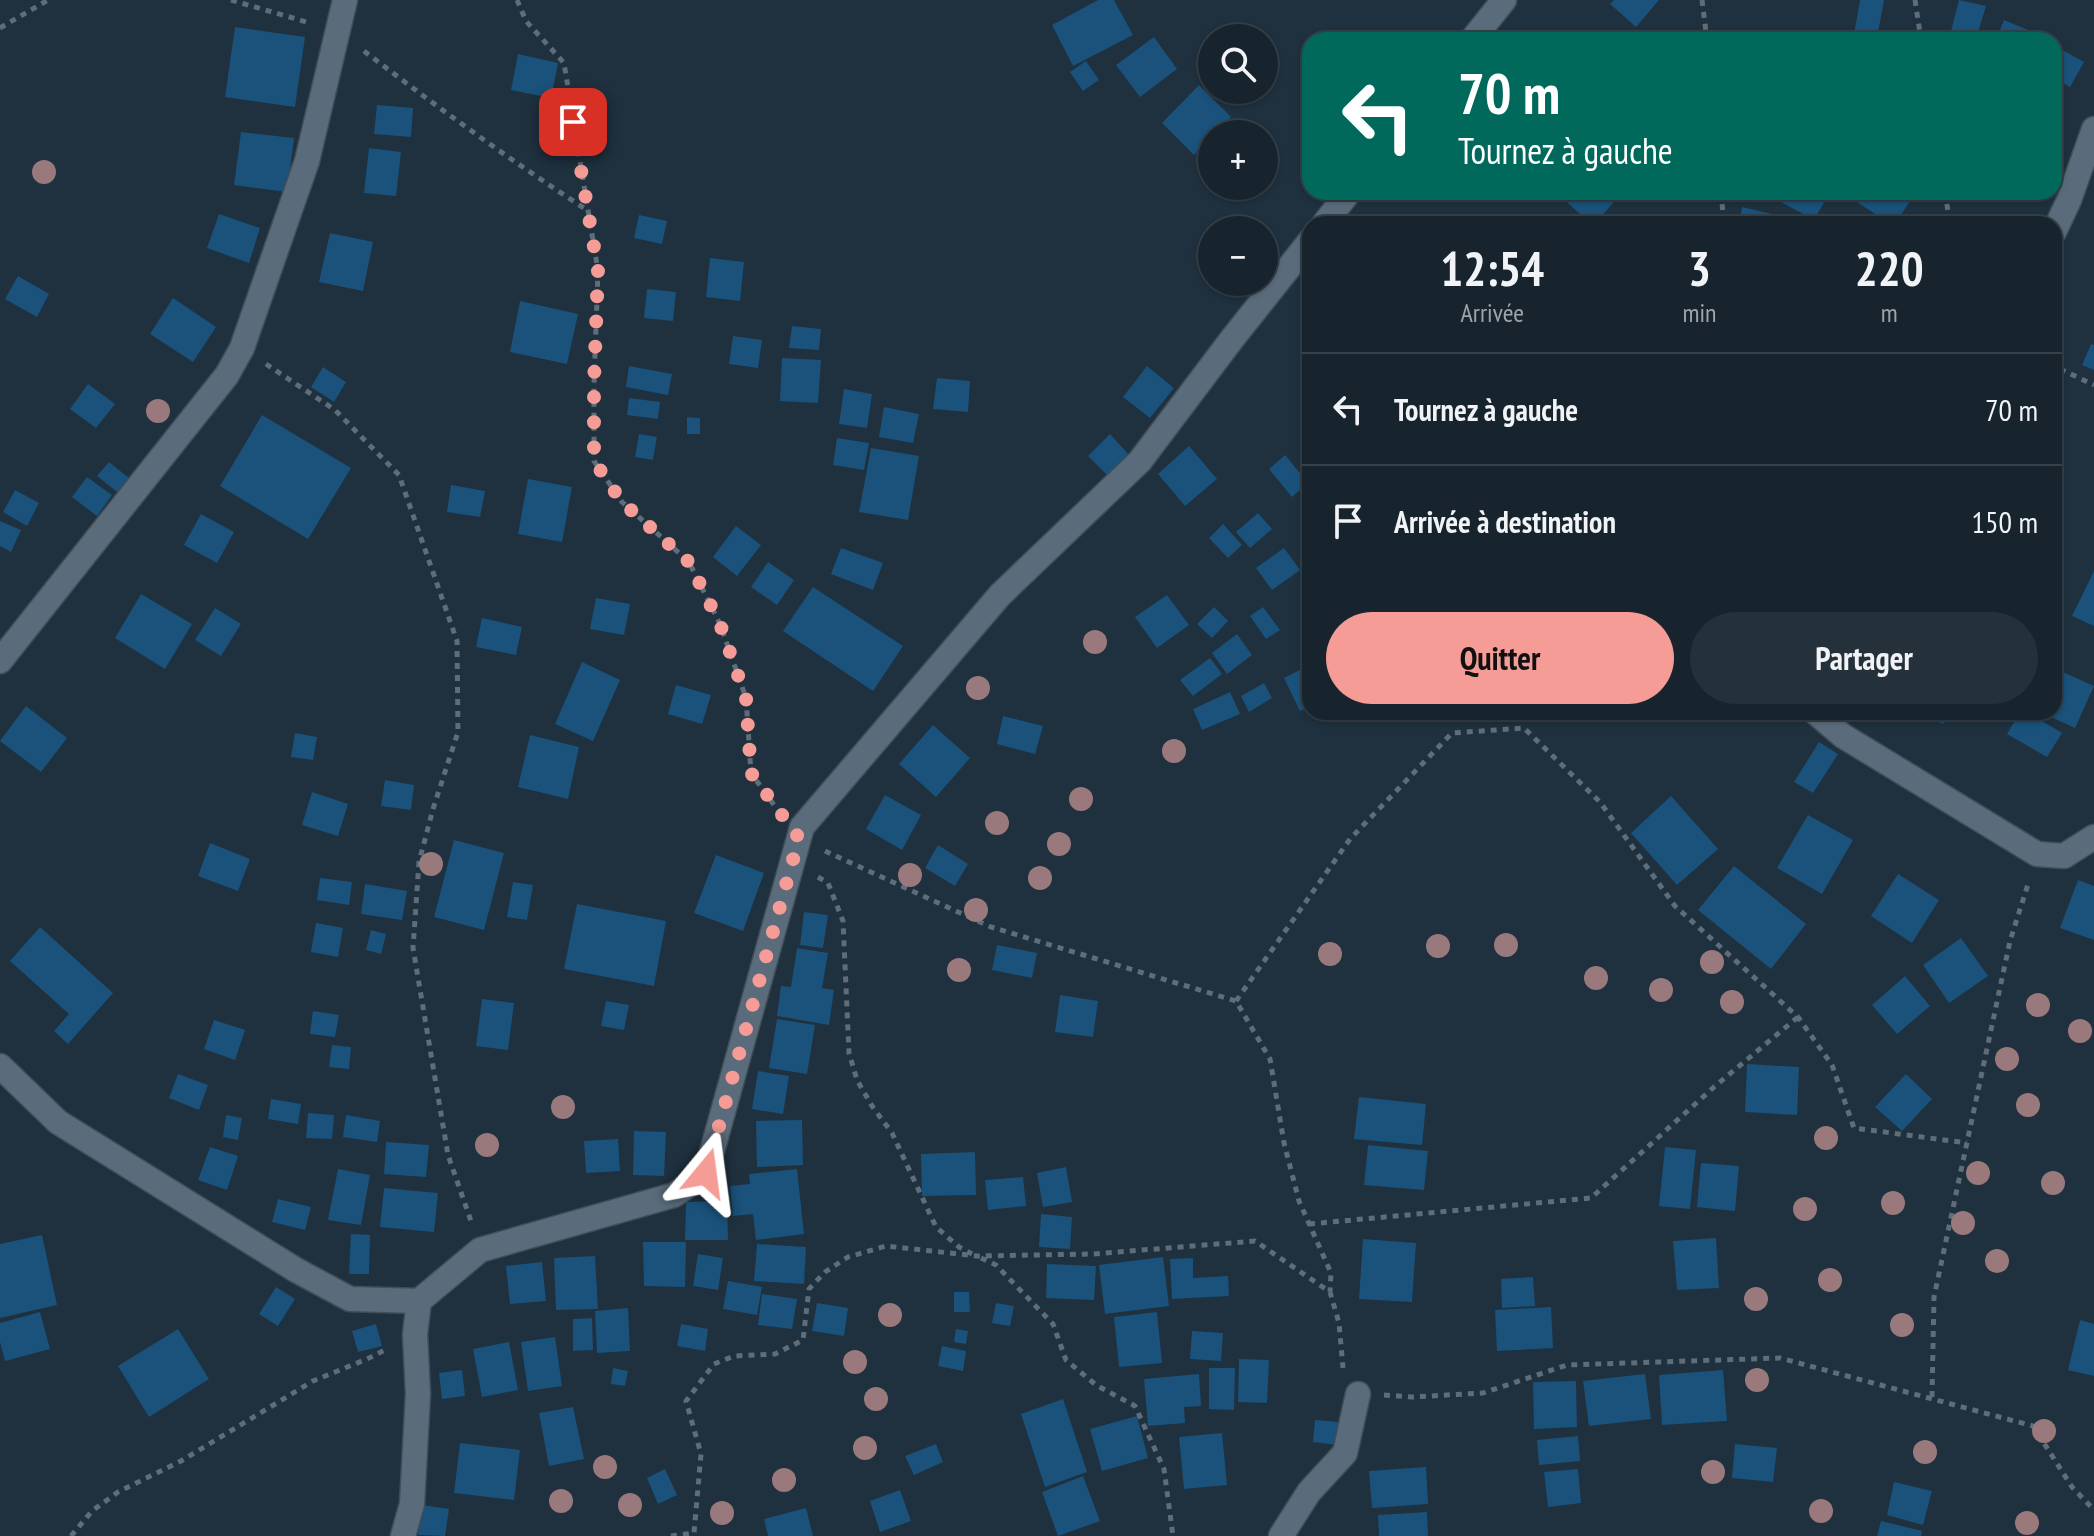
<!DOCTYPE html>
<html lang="fr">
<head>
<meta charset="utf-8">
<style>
	:root { --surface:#17242e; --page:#24303a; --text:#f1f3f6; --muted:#9ea4aa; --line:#36414a; --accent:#f59c96 }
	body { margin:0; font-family:"PT Sans Narrow",sans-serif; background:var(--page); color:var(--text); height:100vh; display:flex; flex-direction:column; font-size:30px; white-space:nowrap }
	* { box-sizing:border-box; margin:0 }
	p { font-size:26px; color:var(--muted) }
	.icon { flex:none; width:44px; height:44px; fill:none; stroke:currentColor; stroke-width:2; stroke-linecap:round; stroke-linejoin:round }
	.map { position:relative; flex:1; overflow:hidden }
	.drawer { position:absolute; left:1302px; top:216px; width:760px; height:504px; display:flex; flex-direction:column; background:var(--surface); border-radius:24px; box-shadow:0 2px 6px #0004,0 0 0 2px var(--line) }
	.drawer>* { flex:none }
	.hud { position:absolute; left:1302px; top:32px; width:760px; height:168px; border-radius:24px; box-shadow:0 2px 6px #0004,0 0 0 2px var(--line); background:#00695c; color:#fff; overflow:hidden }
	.buttons { position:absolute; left:1198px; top:24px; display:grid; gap:16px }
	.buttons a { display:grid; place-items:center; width:80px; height:80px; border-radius:50%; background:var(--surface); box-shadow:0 2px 6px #0004,0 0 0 2px var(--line); font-size:40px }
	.pin { position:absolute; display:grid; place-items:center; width:68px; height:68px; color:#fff; margin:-34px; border-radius:16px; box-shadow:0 4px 12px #0006 }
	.me { position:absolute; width:88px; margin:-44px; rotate:16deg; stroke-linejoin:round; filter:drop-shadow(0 0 6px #0008) }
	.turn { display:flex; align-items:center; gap:28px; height:168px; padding:0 24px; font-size:36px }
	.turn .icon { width:104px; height:104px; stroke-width:2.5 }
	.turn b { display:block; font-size:56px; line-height:68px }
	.eta { display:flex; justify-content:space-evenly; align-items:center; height:136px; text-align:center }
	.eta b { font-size:48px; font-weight:800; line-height:56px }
	.button { display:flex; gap:16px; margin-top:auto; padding:16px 24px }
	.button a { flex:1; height:92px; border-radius:48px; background:var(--accent); color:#111; font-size:32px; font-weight:800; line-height:92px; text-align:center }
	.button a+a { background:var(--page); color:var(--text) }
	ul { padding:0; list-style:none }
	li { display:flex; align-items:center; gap:24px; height:112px; padding:0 24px; border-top:2px solid var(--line) }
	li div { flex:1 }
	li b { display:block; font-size:30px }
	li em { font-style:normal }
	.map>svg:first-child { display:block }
</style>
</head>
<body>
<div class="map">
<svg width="2094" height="1536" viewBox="0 0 2094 1536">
	<rect width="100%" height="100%" fill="#1f303e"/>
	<path fill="#1a527b" d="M1098 0H1114L1133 35 1073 66 1052 25Z
		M1614 0H1659L1636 27 1610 4Z
		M1860 0H1884L1877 38 1854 34Z
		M1959 0 1986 6 1976 39 1951 31Z
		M2004 20 2033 32 2030 40H1996Z
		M235 27 305 37 295 107 225 97Z
		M1154 37 1177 69 1140 97 1116 65Z
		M2057 47 2084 62 2070 87 2054 78V53Z
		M518 54 558 63 551 98 511 90Z
		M1086 61 1099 80 1083 91 1070 72Z
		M1199 85 1231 117 1215 134H1212V137L1194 155 1162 123Z
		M377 105 413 108 411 137 374 134Z
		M241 132 294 138 287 192 234 185Z
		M369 148 401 152 396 196 364 193Z
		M1559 192H1623L1594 224H1591L1558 194Z
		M1775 192H1830L1814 220 1772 197Z
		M1841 192H1916L1895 224H1891Z
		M1742 207 1772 214 1769 224H1739Z
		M219 214 260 228 249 263 207 248Z
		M639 215 667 221 662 244 634 238Z
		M330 233 373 242 363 291 319 282Z
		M710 258 744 262 740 301 706 297Z
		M18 276 49 294 37 317 5 299Z
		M647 289 676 292 673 321 644 318Z
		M173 298 216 327 193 362 150 334Z
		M520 301 578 314 567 364 510 352Z
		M792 326 821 329 819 350 789 348Z
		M733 336 762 340 758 368 729 364Z
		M2091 344 2094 345V370L2082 365Z
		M782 358 821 360 818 403 780 401Z
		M629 366 672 374 668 395 626 387Z
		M1147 366 1174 388 1150 418 1123 397Z
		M323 367 346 382 334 402 311 387Z
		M937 378 970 381 968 412 933 409Z
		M88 384 115 404 96 428 70 409Z
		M844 389 872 394 867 428 839 424Z
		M629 398 660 402 658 419 627 415Z
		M884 407 919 414 913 443 879 437Z
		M262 415 351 468 308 539 220 486Z
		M687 417 700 418V434H687Z
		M639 434 657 437 653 460 635 457Z
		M1110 434 1130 456 1108 476 1088 456Z
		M837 438 869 443 864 470 833 465Z
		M1189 446 1217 479 1185 506 1158 474Z
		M871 448 919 456 908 520 859 512Z
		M1285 455 1308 483 1292 497 1269 469Z
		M109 462 129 478 117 492 97 476Z
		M87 477 112 495 97 516 72 497Z
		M528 479 572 487 562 542 518 534Z
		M451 485 485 491 480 517 447 512Z
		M15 490 39 503 27 526 3 512Z
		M1258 513 1272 529 1250 548 1236 532Z
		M201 514 234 532 217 563 184 545Z
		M0 521 21 530 11 552 0 546Z
		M1223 524 1242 545 1228 558 1209 538Z
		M736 526 761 545 737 576 713 557Z
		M841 548 883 563 873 590 831 574Z
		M1284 548 1300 570 1272 590 1256 568Z
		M768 562 794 580 777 605 751 587Z
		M2094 571V626L2072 616Z
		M813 587 903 646 873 691 783 631Z
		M141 594 192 624 165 669 115 638Z
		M1167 595 1189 625 1157 648 1135 617Z
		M596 598 630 604 624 635 590 629Z
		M1214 607 1228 621 1212 638 1197 624Z
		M1263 607 1280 630 1266 639 1250 616Z
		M215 608 241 624 221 656 195 640Z
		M482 618 522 627 516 655 476 647Z
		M1237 634 1252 655 1227 674 1212 653Z
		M1210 658 1222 674 1193 696 1180 680Z
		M582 662 620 680 593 741 555 724Z
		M1310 665V707L1300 711 1284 678Z
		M2054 668 2094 686 2075 728 2040 712H2054Z
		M1264 683 1272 698 1249 712 1241 696Z
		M676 685 711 695 702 724 668 714Z
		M1230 692 1240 714 1202 730 1193 709Z
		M26 706 67 738 41 772 0 741Z
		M1920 712H1949L1943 724Z
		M2020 712H2027L2062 733 2047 757 2007 734Z
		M1003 716 1043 726 1035 754 997 744Z
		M933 725 970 758 936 797 899 764Z
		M295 733 317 737 313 760 291 757Z
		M530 735 579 747 568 799 518 787Z
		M1819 742 1838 754 1813 793 1794 782Z
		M385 780 414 785 411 810 381 806Z
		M312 792 348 804 338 836 302 825Z
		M885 795 921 815 902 850 866 829Z
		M1671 796 1718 849 1677 885 1631 833Z
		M1808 815 1853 840 1822 894 1777 868Z
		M454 840 504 853 484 930 434 917Z
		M210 843 250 859 238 891 198 876Z
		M938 845 968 864 955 886 925 868Z
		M716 855 764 873 743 931 694 913Z
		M1734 866 1806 924 1771 969 1698 910Z
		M1898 874 1939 900 1912 943 1871 916Z
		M320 878 352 882 349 905 317 900Z
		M2078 880 2094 886V940L2060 928Z
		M513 882 533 885 527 920 507 917Z
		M365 884 407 891 402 920 361 914Z
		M577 904 666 921 654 986 564 969Z
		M804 912 828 915 823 948 800 945Z
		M316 923 343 928 338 957 311 952Z
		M40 927 113 993 68 1044 54 1031 69 1014 10 961Z
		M371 930 386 934 381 954 366 950Z
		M1961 938 1988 976 1949 1003 1923 965Z
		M997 945 1037 953 1032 978 992 970Z
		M797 948 828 953 822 988 834 990 829 1025 777 1016 781 986 791 987Z
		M1905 976 1930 1006 1897 1034 1872 1005Z
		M1060 995 1098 1001 1093 1037 1055 1032Z
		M482 999 514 1003 508 1050 476 1046Z
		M606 1001 629 1005 624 1030 601 1026Z
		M313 1011 339 1015 335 1037 310 1034Z
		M777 1019 815 1025 807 1074 769 1068Z
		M214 1020 245 1030 235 1060 204 1049Z
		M332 1045 351 1047 349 1069 329 1067Z
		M1747 1064 1799 1067 1797 1115 1745 1112Z
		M758 1071 789 1076 783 1114 752 1109Z
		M178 1074 208 1085 199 1110 169 1098Z
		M1906 1074 1932 1099 1902 1131 1875 1107Z
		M1359 1097 1426 1104 1422 1145 1354 1139Z
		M271 1099 301 1104 298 1124 268 1119Z
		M308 1113 334 1115 332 1139 306 1138Z
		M226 1115 242 1118 238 1140 223 1137Z
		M346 1115 380 1121 377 1142 343 1137Z
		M802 1120 803 1165 757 1167 756 1121Z
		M634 1131 666 1132 664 1176 633 1175Z
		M618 1139 620 1171 586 1173 584 1141Z
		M386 1142 429 1145 426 1177 384 1174Z
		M1368 1145 1428 1151 1424 1190 1364 1185Z
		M210 1147 238 1156 227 1190 198 1180Z
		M1665 1147 1696 1150 1690 1209 1659 1206Z
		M975 1152 976 1195 922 1196 921 1154Z
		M1701 1163 1739 1166 1735 1211 1697 1207Z
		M1066 1167 1072 1202 1043 1207 1037 1173Z
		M338 1169 370 1175 361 1225 328 1220Z
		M797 1169 804 1234 756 1240 753 1214 733 1216 730 1186 750 1184 749 1174Z
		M1023 1177 1026 1206 988 1210 985 1180Z
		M384 1188 438 1193 434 1232 380 1227Z
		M278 1199 311 1207 305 1230 272 1222Z
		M727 1201 728 1240H685L686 1202Z
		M1041 1214 1072 1217 1070 1249 1039 1247Z
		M351 1234 370 1235 369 1274H349Z
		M42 1235 57 1305 0 1318V1244Z
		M1716 1238 1719 1288 1677 1290 1673 1241Z
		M1363 1239 1416 1243 1412 1302 1359 1299Z
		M643 1242H686L685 1287 644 1286Z
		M757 1244 806 1247 804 1284 754 1281Z
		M698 1254 723 1258 718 1290 693 1286Z
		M595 1256 598 1309 556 1310 554 1258Z
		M1163 1257 1169 1306 1105 1314 1099 1265Z
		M1193 1258V1278L1228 1276 1229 1296 1172 1299 1170 1259Z
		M542 1262 546 1301 510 1304 506 1266Z
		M1047 1264 1096 1266 1094 1300 1046 1298Z
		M1533 1277 1535 1306 1502 1308 1501 1279Z
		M728 1281 762 1287 757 1315 723 1309Z
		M276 1287 295 1299 278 1326 259 1314Z
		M954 1292H969L970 1312H954Z
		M762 1294 797 1299 792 1329 758 1325Z
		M817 1303 848 1308 844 1336 812 1331Z
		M996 1303 1014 1306 1010 1326 992 1323Z
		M1551 1307 1553 1348 1497 1351 1495 1310Z
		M628 1308 630 1351 597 1353 595 1311Z
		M40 1312 50 1349 5 1361 0 1342V1323Z
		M1157 1312 1162 1363 1119 1367 1114 1317Z
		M592 1318 593 1350 573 1351V1319Z
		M2080 1320 2094 1324V1376L2068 1370Z
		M376 1324 382 1346 358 1352 352 1331Z
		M681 1324 708 1329 705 1351 677 1346Z
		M178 1329 209 1379 149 1417 118 1366Z
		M956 1329 968 1331 966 1344 954 1342Z
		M1192 1331 1223 1333 1221 1361 1190 1359Z
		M555 1337 562 1386 528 1391 521 1342Z
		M509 1342 518 1390 482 1397 473 1349Z
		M942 1346 966 1351 963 1371 938 1366Z
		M1239 1359 1269 1360 1267 1403 1238 1402Z
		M613 1368 628 1371 625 1386 611 1384Z
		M1209 1368H1235L1234 1410 1209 1409Z
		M462 1370 465 1396 442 1399 439 1373Z
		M1723 1370 1727 1421 1662 1425 1659 1375Z
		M1199 1374 1201 1406 1184 1407 1185 1423 1148 1426 1144 1379Z
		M1645 1374 1651 1419 1589 1426 1583 1381Z
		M1576 1381 1577 1427 1534 1429 1533 1382Z
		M1063 1399 1087 1472 1045 1487 1021 1414Z
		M573 1407 584 1459 549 1466 539 1413Z
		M1137 1416 1148 1458 1102 1471 1090 1429Z
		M1315 1420 1339 1422 1337 1445 1313 1442Z
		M1222 1433 1227 1485 1184 1489 1179 1437Z
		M1578 1436 1580 1461 1539 1465 1537 1440Z
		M460 1443 520 1450 514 1500 454 1493Z
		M936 1444 943 1462 914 1475 905 1456Z
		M1735 1444 1777 1448 1773 1482 1732 1478Z
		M1426 1467 1428 1504 1372 1508 1369 1471Z
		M665 1469 677 1495 658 1504 647 1478Z
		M1578 1469 1581 1503 1548 1507 1544 1472Z
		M1083 1476 1100 1521 1058 1536 1042 1492Z
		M1894 1482 1932 1491 1923 1525 1887 1515Z
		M900 1490 911 1521 880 1532 870 1501Z
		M422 1505 449 1509 445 1536 418 1535Z
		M806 1508 813 1536H768L764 1519Z
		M1427 1512 1428 1536H1379L1378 1515Z
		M1881 1521 1922 1531 1921 1536H1877Z"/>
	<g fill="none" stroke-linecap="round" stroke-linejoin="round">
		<g stroke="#3f4e59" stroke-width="27">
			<path id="street" d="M1472 40 1504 0
				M1324 224 1349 192
				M2054 232 2069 200 2094 129
				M0 661 227 375 242 348 307 161 345 0
				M1815 712 1843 736 2037 854 2064 856 2094 837
				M0 1066 58 1122 296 1270 350 1299 419 1301 480 1250 674 1195 706 1173 802 827 1000 595 1140 461 1232 339 1310 241
				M403 1536 412 1504 418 1394 415 1334 419 1301
				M1281 1536 1309 1492 1345 1453 1358 1394"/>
		</g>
		<path stroke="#5e6d79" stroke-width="5" stroke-dasharray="6 6" stroke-linecap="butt" d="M231 0 310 23
			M517 0 526 21 564 63 598 271 594 383V461L622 502 689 562 720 624 746 698 751 773 779 812
			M1702 0 1707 40
			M1915 0 1921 40
			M0 28 48 0
			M364 51C437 107 510 160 587 210
			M1721 192 1724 224
			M1945 192 1950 224
			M2054 359 2058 368 2094 385
			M266 364 335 410 399 475 457 641 458 732 433 809 419 862 413 948 448 1155 472 1224
			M825 851 991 927 1236 1001 1270 1059 1284 1143 1299 1201 1331 1273 1330 1292
			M818 877 828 883 843 921 849 1053 857 1080 872 1106 892 1133 936 1227 959 1247 972 1254
			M1236 1001 1350 839 1452 733 1524 728 1600 802 1675 906 1798 1017 1832 1065 1854 1128 1967 1143
			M1309 1224 1591 1198 1714 1087 1798 1017
			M981 1258 996 1265 1053 1324 1066 1360 1096 1385 1135 1406 1164 1469 1173 1536
			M1384 1395 1412 1397 1483 1393 1567 1365 1780 1358 2033 1426 2072 1487 2094 1510
			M1932 1397 1934 1297 2010 941 2029 881
			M71 1536 92 1511 118 1492 181 1461 313 1381 367 1359 385 1350
			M671 1536 694 1533 701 1454 686 1401 714 1364 734 1356 775 1354 803 1340 809 1289 825 1272 848 1257 886 1246 977 1256 1093 1254 1255 1241 1330 1292 1339 1323 1343 1368"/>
		<use href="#street" stroke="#5a6c7c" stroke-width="24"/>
	</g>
	<g fill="#9a797d">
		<circle cx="44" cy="172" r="12"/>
		<circle cx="158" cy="411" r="12"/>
		<circle cx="1095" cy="642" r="12"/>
		<circle cx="978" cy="688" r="12"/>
		<circle cx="1174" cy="751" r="12"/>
		<circle cx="1081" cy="799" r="12"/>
		<circle cx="997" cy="823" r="12"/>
		<circle cx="1059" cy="844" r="12"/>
		<circle cx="431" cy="864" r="12"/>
		<circle cx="910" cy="875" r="12"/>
		<circle cx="1040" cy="878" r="12"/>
		<circle cx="976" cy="910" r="12"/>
		<circle cx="1506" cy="945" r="12"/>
		<circle cx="1438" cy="946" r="12"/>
		<circle cx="1330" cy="954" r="12"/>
		<circle cx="1712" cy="962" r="12"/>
		<circle cx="959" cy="970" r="12"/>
		<circle cx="1596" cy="978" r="12"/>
		<circle cx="1661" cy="990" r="12"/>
		<circle cx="1732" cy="1002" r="12"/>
		<circle cx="2038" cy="1005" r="12"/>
		<circle cx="2080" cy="1031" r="12"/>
		<circle cx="2007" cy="1059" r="12"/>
		<circle cx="2028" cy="1105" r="12"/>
		<circle cx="563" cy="1107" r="12"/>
		<circle cx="1826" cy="1138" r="12"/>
		<circle cx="487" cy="1145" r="12"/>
		<circle cx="1978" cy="1173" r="12"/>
		<circle cx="2053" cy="1183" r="12"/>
		<circle cx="1893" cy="1203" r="12"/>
		<circle cx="1805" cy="1209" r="12"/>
		<circle cx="1963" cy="1223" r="12"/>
		<circle cx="1997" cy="1261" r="12"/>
		<circle cx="1830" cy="1280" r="12"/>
		<circle cx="1756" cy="1299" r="12"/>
		<circle cx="890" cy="1315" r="12"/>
		<circle cx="1902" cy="1325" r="12"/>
		<circle cx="855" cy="1362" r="12"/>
		<circle cx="1757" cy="1380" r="12"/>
		<circle cx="876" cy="1399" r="12"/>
		<circle cx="2044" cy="1431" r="12"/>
		<circle cx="865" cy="1448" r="12"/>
		<circle cx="1925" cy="1452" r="12"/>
		<circle cx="605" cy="1467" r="12"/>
		<circle cx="1713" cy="1472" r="12"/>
		<circle cx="784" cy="1480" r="12"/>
		<circle cx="561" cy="1501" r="12"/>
		<circle cx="630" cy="1505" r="12"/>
		<circle cx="1821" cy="1511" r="12"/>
		<circle cx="722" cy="1513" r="12"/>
		<circle cx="2027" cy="1523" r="12"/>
	</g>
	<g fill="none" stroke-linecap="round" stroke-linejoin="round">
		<path stroke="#f59c96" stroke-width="14" stroke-dasharray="0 25.2" d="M573 122 598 271 594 383V461L622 502 689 562 720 624 746 698 751 773 799 838 706 1173"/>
	</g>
</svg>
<div class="buttons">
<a><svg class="icon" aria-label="search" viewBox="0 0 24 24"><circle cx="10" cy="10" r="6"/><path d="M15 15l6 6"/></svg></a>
<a>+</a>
<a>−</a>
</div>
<div class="pin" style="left:573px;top:122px;background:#d93025"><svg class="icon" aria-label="arrive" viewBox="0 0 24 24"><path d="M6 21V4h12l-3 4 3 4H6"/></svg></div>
<svg class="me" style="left:706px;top:1173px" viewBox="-20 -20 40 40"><path d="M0-17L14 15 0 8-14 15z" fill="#f59c96" stroke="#fff" stroke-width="4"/></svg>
<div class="hud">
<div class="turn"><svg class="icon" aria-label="left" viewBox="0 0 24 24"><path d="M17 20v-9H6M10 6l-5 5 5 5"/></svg><div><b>70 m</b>Tournez à gauche</div></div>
</div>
<section class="drawer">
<div class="eta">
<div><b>12:54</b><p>Arrivée</p></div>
<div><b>3</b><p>min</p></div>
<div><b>220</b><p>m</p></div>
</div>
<ul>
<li><svg class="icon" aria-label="left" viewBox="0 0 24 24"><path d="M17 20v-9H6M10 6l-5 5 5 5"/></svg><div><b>Tournez à gauche</b></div><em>70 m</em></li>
<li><svg class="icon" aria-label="arrive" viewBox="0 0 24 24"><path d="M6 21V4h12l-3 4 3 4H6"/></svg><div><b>Arrivée à destination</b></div><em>150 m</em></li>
</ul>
<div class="button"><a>Quitter</a><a>Partager</a></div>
</section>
</div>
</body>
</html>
